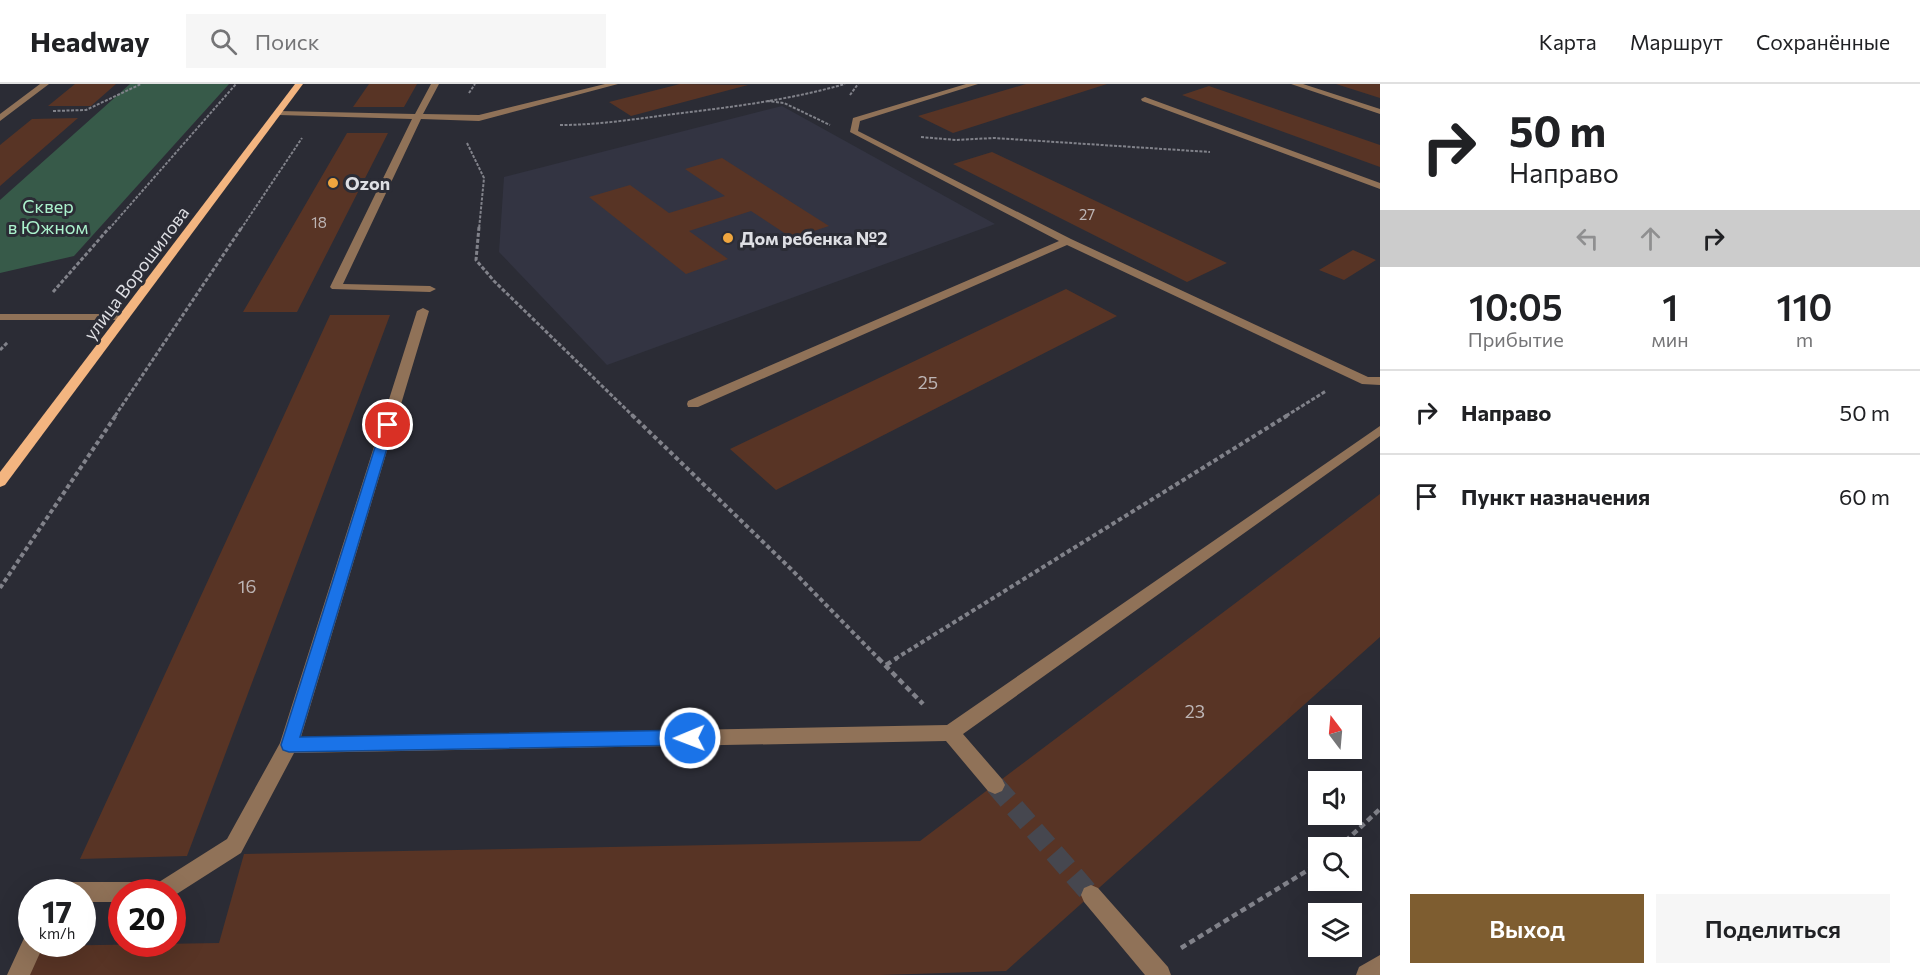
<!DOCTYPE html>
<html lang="ru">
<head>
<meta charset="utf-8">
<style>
	:root { --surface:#fff; --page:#f6f6f6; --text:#202124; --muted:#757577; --line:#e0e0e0; --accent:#7e5d30 }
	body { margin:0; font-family:Commissioner,sans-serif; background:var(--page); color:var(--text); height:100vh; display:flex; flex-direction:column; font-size:22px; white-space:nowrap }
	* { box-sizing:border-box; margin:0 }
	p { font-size:20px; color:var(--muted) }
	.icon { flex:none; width:33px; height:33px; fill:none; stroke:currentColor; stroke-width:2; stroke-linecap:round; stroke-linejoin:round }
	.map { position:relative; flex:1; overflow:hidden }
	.drawer { display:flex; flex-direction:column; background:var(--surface); width:540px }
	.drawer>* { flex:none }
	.guide { background:#fff; color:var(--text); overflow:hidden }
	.needle { width:39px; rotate:344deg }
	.controls { position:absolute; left:1308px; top:621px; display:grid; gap:12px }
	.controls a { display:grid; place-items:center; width:54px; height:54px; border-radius:0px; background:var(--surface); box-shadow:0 6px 24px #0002; font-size:30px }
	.speed { position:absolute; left:18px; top:795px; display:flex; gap:12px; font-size:30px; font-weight:700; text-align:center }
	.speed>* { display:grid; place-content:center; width:78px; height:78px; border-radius:50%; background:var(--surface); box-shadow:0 6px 24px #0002; line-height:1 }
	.speed small { font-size:15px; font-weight:400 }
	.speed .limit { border:9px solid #d22; background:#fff; color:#111 }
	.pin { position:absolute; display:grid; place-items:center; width:51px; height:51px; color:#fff; margin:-26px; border:3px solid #fff; border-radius:50%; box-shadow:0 2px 6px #0007 }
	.me { position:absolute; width:66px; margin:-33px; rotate:269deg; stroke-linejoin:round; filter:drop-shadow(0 0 4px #0008) }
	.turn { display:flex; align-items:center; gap:21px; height:126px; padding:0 30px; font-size:27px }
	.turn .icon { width:78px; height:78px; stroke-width:2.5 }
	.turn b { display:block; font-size:42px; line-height:51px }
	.lanes { display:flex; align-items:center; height:57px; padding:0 30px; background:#0003; justify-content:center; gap:30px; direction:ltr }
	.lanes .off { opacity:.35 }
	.eta { display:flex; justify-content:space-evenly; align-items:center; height:102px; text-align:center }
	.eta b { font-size:36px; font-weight:600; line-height:42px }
	.primary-button { display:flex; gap:12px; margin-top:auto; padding:12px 30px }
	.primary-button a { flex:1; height:69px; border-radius:0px; background:var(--accent); color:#fff; font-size:24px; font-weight:600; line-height:69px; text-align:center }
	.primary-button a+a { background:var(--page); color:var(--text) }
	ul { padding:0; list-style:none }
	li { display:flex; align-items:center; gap:18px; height:84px; padding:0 30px; border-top:2px solid var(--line) }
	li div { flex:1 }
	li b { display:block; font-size:22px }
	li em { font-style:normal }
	header { display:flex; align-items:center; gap:36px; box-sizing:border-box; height:84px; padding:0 30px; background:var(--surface); border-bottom:2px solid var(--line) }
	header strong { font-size:28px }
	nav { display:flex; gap:33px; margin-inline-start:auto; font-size:21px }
	.search { width:420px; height:54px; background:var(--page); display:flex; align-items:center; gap:15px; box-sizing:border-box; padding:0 21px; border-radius:0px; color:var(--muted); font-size:22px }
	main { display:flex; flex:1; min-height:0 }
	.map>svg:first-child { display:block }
</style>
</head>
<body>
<header>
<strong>Headway</strong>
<div class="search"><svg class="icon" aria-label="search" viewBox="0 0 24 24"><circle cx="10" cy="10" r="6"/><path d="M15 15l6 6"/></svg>Поиск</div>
<nav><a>Карта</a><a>Маршрут</a><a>Сохранённые</a></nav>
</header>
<main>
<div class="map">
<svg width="1380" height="891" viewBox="0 0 1380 891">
	<rect width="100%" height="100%" fill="#2b2c35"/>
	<path fill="#333442" d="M782 22 995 140 607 281 499 168 504 93Z"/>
	<path fill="#375a49" d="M130 0H229L74 172 0 189V116Z"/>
	<path fill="#583425" d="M75 0H116L91 22H48Z
		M369 0H417L404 23H353Z
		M680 0 748 1 631 32 609 18Z
		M1026 0H1107L953 49 918 32Z
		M1336 0H1380V14Z
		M1209 2 1380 61V83L1182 11Z
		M78 34 0 102V61L32 35Z
		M347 49H388L297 228H243Z
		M992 68 1227 179 1187 198 953 80Z
		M722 74 829 142 792 154 751 127 689 147 728 175 686 190 589 113 630 101 669 129 725 112 685 85Z
		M1353 166 1376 176 1344 196 1319 186Z
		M1066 205 1117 232 776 406 730 365Z
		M330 231H390L187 772 80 775Z
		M1380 410V553L1006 887 881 891H27L40 862 219 859 244 770 920 757Z"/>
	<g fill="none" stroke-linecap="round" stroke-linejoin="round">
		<path stroke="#46474f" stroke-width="20" stroke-dasharray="20 10" stroke-linecap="butt" d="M995 701 1091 811"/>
		<path stroke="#81828a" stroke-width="2" stroke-dasharray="3 1.5" stroke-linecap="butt" d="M469 9 475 0
			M850 11 858 0
			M767 17 784 19 830 41
			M53 27 86 26 141 0
			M560 41C598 41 636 35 674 30 732 23 789 16 845 0
			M921 53 956 56 994 54 1210 68
			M467 59 484 94 479 145
			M109 145 236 0
			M241 145 302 54"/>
		<path stroke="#81828a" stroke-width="3" stroke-dasharray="4 2" stroke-linecap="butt" d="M479 143 476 176 494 197 633 332
			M53 208 110 143
			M0 266 8 258
			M115 332 242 143
			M1286 332 1326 307"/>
		<path stroke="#81828a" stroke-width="4" stroke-dasharray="4.5 3" stroke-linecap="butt" d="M632 331 791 485 879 575
			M0 504 116 331
			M895 575 1288 331"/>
		<path stroke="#81828a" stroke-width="4.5" stroke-dasharray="6 4" stroke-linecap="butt" d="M878 574 923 620
			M886 581 897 574
			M1338 764 1380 725
			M1181 864 1318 780"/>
		<path fill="#907258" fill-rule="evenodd" d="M40 0H49L0 37V30Z
			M431 0H439L423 30 479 31 605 0H618L479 37 421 35 343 200 430 202 436 205 430 208 332 205 330 203 412 35 279 31 275 29 279 27 415 30Z
			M966 0H978L860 37 858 47 1071 155 1368 293H1380V301L1362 300 1067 161 698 323H688L687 320 688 317 1059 157 850 48 853 34Z
			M1291 0H1303L1380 25V30Z
			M1145 13 1380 99V105L1142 17 1141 15Z
			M423 224 429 227 301 653 947 641 1380 342V352L963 650 1002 695 1005 701 1002 707 995 710 988 707 946 657 294 669 241 769 172 813V808H122V818H82V808H47L50 801 57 798H159L227 755 280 659 417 227Z
			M0 230H123L129 233 123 236H0Z
			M1091 801 1098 804 1168 883 1171 891H1145L1084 818 1081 811 1084 804Z
			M32 850V860H44L30 891H7L25 852Z
			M1380 871V891H1356L1359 883Z"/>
		<path fill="#f3b580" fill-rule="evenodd" d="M295 0H303L5 401 0 403V388Z"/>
	</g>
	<path fill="#1a73e8" stroke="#114b97" stroke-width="1.5" d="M388 337 394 341 300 653 690 646 696 648 699 654 696 659 690 661 289 668 283 666 281 661 382 341Z"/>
	<g fill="#f0a63f" stroke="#2b2c35" stroke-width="2">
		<circle cx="333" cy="99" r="6"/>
		<circle cx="728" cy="154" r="6"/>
	</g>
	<g text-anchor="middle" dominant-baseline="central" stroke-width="6" stroke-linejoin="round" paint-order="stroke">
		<g font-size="15" fill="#bcb4b4">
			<text x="1087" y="130">27</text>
			<text x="319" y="138">18</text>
		</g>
		<g font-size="18" font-weight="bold" fill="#dedfe4" stroke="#2b2c35" text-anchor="start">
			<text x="345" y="99">Ozon</text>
			<text x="740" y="154">Дом ребенка №2</text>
		</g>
		<g font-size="18" fill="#abf2cd" stroke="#2b2c35">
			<text x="48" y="122">Сквер<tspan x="48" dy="21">в Южном</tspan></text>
		</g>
		<g font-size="18" fill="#dedfe4" stroke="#2b2c35">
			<text transform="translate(136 189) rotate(-53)">улица Ворошилова</text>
		</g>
		<g font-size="18" fill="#bcb4b4">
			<text x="928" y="298">25</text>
			<text x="247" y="502">16</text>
			<text x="1195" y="627">23</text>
		</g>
	</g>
</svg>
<div class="controls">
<a><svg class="needle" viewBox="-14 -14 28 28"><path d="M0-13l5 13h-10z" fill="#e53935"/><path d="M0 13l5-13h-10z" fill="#757577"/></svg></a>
<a><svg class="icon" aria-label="sound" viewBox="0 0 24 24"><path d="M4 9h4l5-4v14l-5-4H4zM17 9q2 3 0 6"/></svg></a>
<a><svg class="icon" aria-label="search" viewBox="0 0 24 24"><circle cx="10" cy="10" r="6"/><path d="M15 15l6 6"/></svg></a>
<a><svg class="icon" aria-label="layers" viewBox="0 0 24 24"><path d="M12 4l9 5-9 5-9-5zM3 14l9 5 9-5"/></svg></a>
</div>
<div class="speed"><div>17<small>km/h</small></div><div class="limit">20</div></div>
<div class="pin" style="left:388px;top:341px;background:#d93025"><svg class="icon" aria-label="arrive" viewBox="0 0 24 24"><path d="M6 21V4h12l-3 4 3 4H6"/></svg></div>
<svg class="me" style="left:690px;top:654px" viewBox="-20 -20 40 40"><circle r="17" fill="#1a73e8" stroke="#fff" stroke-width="3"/><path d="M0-11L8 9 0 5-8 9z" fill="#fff"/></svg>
</div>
<section class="drawer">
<div class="guide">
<div class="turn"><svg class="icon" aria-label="right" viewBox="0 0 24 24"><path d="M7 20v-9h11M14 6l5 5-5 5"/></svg><div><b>50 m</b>Направо</div></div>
<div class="lanes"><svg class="icon off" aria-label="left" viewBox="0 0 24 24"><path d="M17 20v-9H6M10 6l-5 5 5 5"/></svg><svg class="icon off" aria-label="ahead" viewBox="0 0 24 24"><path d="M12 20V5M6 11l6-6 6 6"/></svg><svg class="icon" aria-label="right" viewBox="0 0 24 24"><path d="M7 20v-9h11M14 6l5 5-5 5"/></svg></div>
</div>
<div class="eta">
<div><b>10:05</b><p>Прибытие</p></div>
<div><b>1</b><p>мин</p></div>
<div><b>110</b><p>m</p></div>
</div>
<ul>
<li><svg class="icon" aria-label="right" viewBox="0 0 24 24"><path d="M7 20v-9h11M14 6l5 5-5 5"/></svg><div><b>Направо</b></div><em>50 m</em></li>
<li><svg class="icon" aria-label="arrive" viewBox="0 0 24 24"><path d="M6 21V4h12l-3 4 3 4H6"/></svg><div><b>Пункт назначения</b></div><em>60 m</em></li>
</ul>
<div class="primary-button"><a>Выход</a><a>Поделиться</a></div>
</section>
</main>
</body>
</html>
